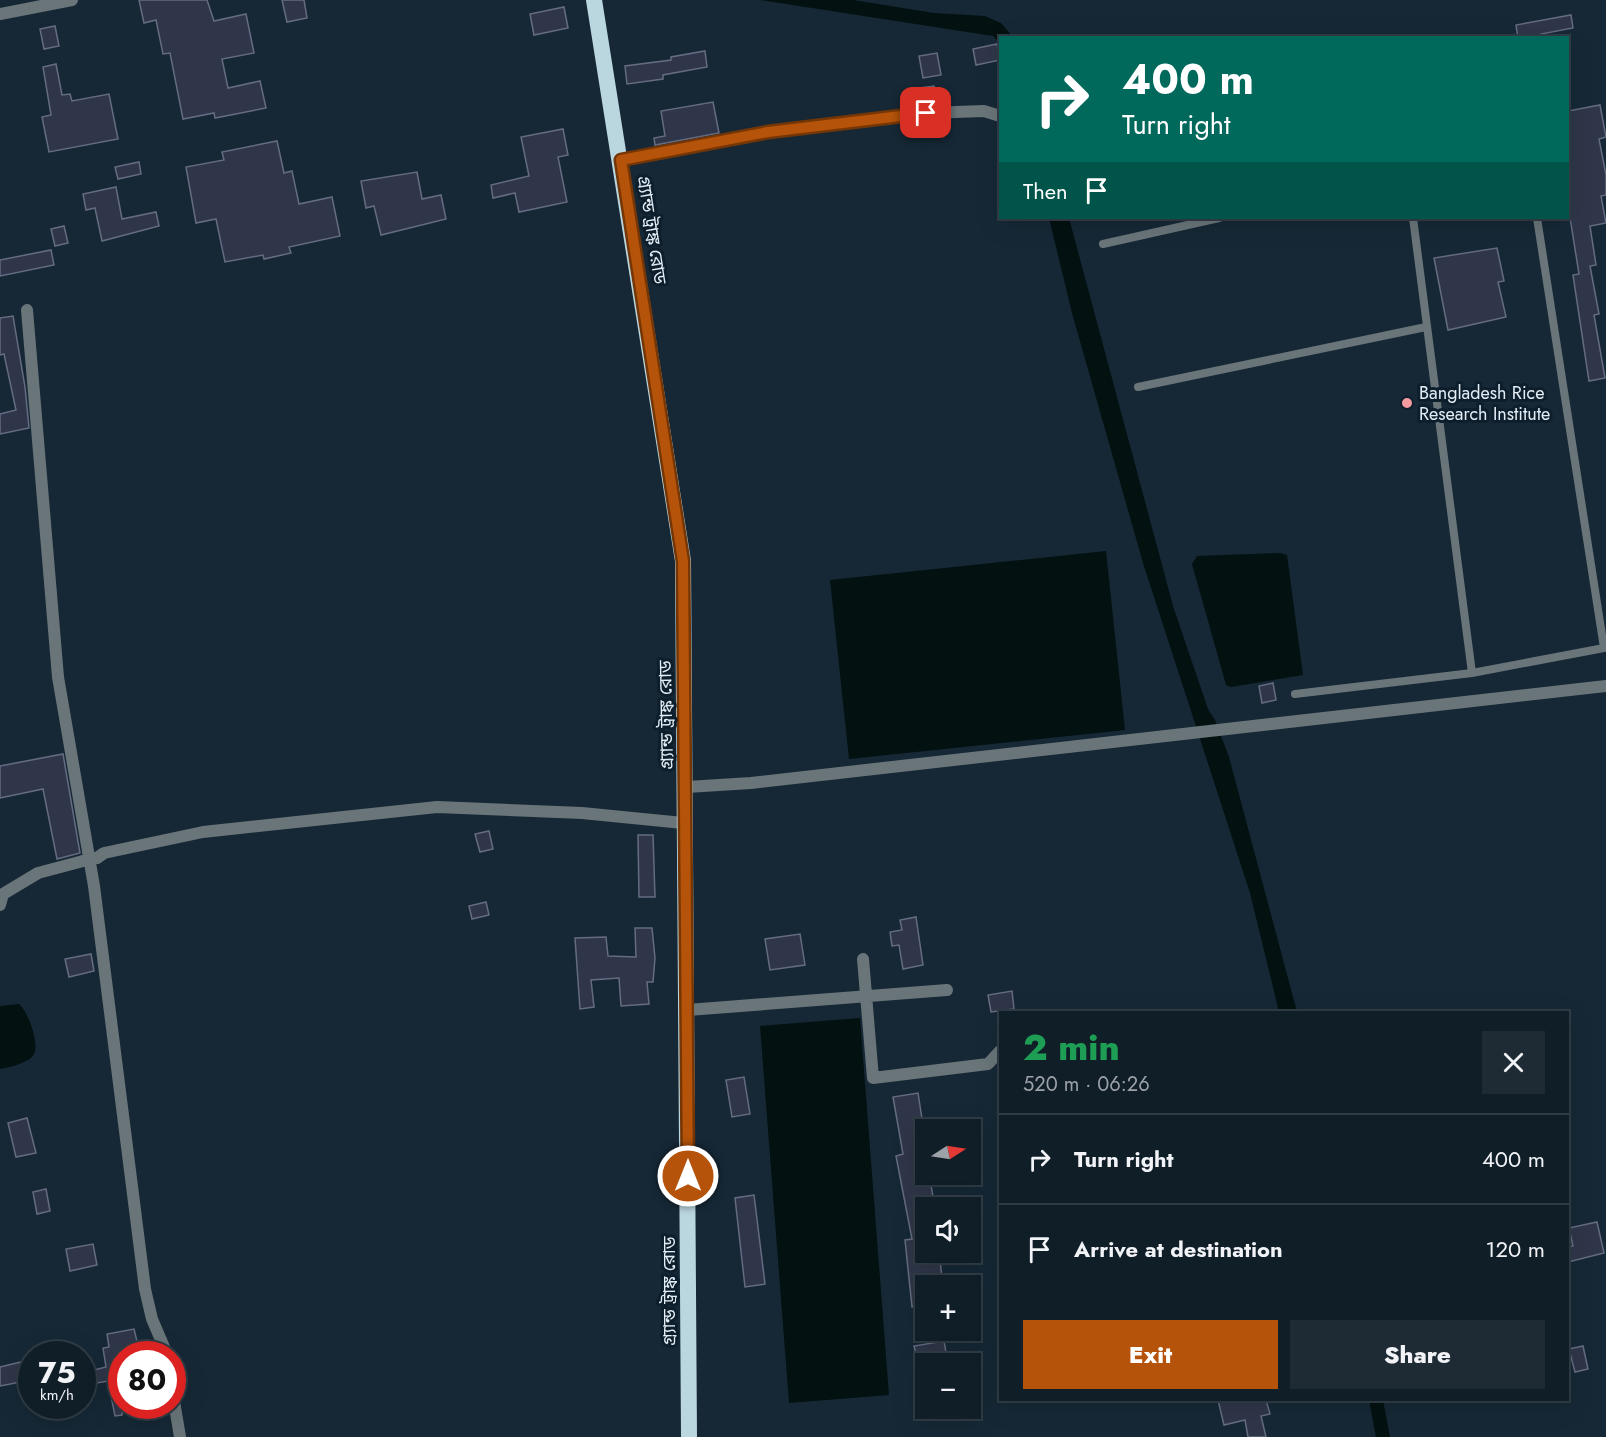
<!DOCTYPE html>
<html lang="en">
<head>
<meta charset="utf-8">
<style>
	:root { --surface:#101e28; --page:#1e2b34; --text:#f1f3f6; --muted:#9ca2a8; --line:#303c45; --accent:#b45309 }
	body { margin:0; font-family:Jost,"Noto Sans Bengali",sans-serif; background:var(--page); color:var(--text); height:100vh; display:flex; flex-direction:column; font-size:22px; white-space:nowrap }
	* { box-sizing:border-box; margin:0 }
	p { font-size:20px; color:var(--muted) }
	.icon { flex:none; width:33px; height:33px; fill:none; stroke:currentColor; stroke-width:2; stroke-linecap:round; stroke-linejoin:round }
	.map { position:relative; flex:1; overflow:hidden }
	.drawer { position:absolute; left:999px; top:1011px; width:570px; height:390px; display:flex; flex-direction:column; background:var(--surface); border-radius:0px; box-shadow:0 6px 24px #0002,0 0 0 2px var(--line) }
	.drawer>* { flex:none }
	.hud { position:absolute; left:999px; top:36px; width:570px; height:183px; border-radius:0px; box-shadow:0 6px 24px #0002,0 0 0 2px var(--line); background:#00695c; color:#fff; overflow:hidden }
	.needle { width:39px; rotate:78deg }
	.tools { position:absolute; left:915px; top:1119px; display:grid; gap:12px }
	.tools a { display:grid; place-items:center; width:66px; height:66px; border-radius:0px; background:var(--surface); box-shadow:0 6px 24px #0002,0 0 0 2px var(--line); font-size:30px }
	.speed { position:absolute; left:18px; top:1341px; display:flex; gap:12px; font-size:30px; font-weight:700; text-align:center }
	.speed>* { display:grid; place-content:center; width:78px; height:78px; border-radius:50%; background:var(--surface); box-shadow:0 6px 24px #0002,0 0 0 2px var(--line); line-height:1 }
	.speed small { font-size:15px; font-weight:400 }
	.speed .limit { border:9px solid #d22; background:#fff; color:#111 }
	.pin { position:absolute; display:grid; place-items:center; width:51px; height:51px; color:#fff; margin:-26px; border-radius:12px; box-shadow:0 3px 9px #0006 }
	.me { position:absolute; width:66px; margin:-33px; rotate:0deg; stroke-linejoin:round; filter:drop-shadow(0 0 4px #0008) }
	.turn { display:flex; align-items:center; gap:21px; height:126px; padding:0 24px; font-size:27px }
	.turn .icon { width:78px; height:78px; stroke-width:2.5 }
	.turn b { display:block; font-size:42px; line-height:51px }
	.then { display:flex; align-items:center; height:57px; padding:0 24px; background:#0003; gap:12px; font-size:22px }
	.round { display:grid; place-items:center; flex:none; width:63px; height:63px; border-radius:0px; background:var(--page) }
	.headline { display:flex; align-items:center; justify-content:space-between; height:102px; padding:0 24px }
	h1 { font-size:36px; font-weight:800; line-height:45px; color:#1e9e55 }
	.button { display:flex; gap:12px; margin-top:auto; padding:12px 24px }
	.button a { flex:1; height:69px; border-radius:0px; background:var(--accent); color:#fff; font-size:24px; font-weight:800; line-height:69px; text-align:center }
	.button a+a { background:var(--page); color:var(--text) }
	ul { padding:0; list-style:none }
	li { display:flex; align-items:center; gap:18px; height:90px; padding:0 24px; border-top:2px solid var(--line) }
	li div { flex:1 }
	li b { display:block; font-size:22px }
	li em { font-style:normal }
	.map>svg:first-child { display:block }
</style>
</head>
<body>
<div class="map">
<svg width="1606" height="1437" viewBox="0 0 1606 1437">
	<rect width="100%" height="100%" fill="#162836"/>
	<path fill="#031110" d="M760 0H853L934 13 985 16 1001 23 1013 37 1000 38V43L993 36Z
		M1049 218H1069L1173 606 1208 709 1215 720 1229 757 1297 1012H1279L1250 893 1143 563 1072 313Z
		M1106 551 1125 730 849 759 830 580Z
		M1280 553 1287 555 1303 675 1231 687 1226 685 1192 564 1197 556Z
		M19 1004C28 1011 42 1048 32 1057 24 1064 10 1067 0 1069V1006Z
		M860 1018 889 1395 789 1403 760 1026Z
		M1369 1400H1383L1390 1437H1376Z"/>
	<path fill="#2f3649" stroke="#656c82" stroke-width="1.5" d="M139 0H207L214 21 246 14 254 53 222 59 228 88 260 81 266 108 215 118 214 113 183 119 170 53 163 54 156 20 144 23Z
		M282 0H304L307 18 287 22Z
		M564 7 568 28 534 35 530 14Z
		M1571 15 1573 28 1541 34V38H1518L1516 25Z
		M55 26 59 46 44 49 40 29Z
		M997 44 1000 60 976 65 973 49Z
		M705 51 707 67 663 75V79L627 84 625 66 671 60V57Z
		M937 53 941 75 923 78 919 56Z
		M56 64 62 95 70 94 72 101 109 94 118 139 49 152 42 117 51 115 43 67Z
		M934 86 937 100 923 102 920 88Z
		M713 102 719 133 655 145 654 138 665 136 661 111Z
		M1600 105 1606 137 1599 139 1606 175V195L1601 196 1606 223 1590 226 1596 265 1590 266 1599 314 1594 315 1605 378 1589 381 1573 275 1579 274 1568 205V111Z
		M563 129 568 155 558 157 567 202 519 212 515 193 493 198 491 185 529 176 521 137Z
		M277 141 284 173 292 171 299 204 332 197 340 236 289 247 291 253 264 259 263 255 225 262 216 219 196 223 186 167 224 160 222 152Z
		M139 162 141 174 118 179 115 167Z
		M417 172 422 199 441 195 446 219 381 235 374 206 366 208 361 181Z
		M116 187 122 219 156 212 159 226 102 241 95 208 86 210 83 194Z
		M64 226 68 243 55 246 51 229Z
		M1497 248 1504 281 1498 282 1506 317 1448 330 1434 258Z
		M51 250 54 265 0 276V260Z
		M13 316 25 387 29 428 0 434V414L16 410 4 354 0 355V318Z
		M1273 683 1276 700 1262 703 1259 686Z
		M63 754 80 853 57 859 43 789 0 798V766Z
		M489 831 493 849 480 852 475 834Z
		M638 835H653L655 897H639Z
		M486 902 489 915 472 919 469 906Z
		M916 917 923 965 903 969 899 945 892 946 890 932 902 930 900 920Z
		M635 928H652L655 958 653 982H647L649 1004 621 1006 619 978 591 980 594 1007 580 1009 575 938 606 937 608 956 636 957Z
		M800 934 805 965 770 970 765 939Z
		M91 954 94 971 69 977 65 959Z
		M1012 991 1014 1009 991 1012 988 995Z
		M744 1077 750 1114 732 1117 726 1080Z
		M918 1093 925 1138H922L926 1174H929L935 1208H926V1252H939L943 1286H926V1305L912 1307 905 1240 912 1239 896 1156 903 1154 893 1097Z
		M27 1118 36 1153 16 1157 8 1123Z
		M46 1189 50 1211 37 1214 33 1192Z
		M754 1195 765 1284 745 1287 735 1198Z
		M1597 1222 1604 1253 1568 1262V1247L1573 1246 1569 1228Z
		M93 1244 97 1265 70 1271 66 1249Z
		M134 1329 140 1354H122V1415L115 1416 108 1381 97 1383 94 1370 106 1367 103 1348 109 1347 107 1334Z
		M944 1341 948 1364H918L914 1346Z
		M1583 1346 1588 1369 1575 1372 1569 1349Z
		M21 1362 26 1381 0 1386V1367Z
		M1218 1400H1266L1270 1414 1261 1416 1266 1437H1248L1245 1420 1224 1425Z"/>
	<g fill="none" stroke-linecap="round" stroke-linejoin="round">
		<path stroke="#697579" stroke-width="8" d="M1103 244 1219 218
			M1138 387 1426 327
			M1472 673 1604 648 1537 218
			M1295 694 1472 673 1413 218"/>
		<path stroke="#697579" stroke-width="12" d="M27 310 58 677 94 886 145 1289 152 1319 167 1354
			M172 1389 180 1437"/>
		<path stroke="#697579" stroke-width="12" d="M0 14 72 0
			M621 160 768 132 926 113 984 111 1000 116
			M687 787 751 783 1606 686
			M97 858 104 853 203 832 437 807 582 813 683 823
			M0 905 3 894 38 873 83 861
			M863 959 873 1078 988 1064 1000 1051
			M688 1010 947 990"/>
		<path stroke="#bad6de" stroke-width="16" d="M594 0 683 561 689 1437"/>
		<path stroke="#697579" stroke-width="12" d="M83 861 97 858"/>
	</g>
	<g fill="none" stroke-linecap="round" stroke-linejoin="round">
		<g stroke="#753606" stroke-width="15">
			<path id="route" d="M688 1176 683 561 621 160 768 132 926 113"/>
		</g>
		<use href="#route" stroke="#b45309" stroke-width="10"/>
	</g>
	<circle fill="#f49aa1" stroke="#0d1e2c" stroke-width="2" cx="1407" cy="403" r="6"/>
	<g text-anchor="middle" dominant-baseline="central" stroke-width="6" stroke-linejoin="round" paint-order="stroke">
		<g font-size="18" fill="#e2edf6" stroke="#0d1e2c">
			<text transform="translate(652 230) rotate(81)">গ্র্যান্ড ট্রাঙ্ক রোড</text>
			<text transform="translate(666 715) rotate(-91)">গ্র্যান্ড ট্রাঙ্ক রোড</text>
			<text transform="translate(669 1291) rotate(-90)">গ্র্যান্ড ট্রাঙ্ক রোড</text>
		</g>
		<g font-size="18" fill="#e2edf6" stroke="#0d1e2c" text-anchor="start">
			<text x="1419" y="393">Bangladesh Rice<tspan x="1419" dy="21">Research Institute</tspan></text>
		</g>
	</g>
</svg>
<div class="tools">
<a><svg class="needle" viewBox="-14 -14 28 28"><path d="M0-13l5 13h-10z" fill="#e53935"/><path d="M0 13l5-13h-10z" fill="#9ca2a8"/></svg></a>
<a><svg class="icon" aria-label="sound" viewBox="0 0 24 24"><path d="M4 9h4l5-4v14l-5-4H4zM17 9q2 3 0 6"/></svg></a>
<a>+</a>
<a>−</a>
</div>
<div class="speed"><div>75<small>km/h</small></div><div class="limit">80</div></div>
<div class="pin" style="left:926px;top:113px;background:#d93025"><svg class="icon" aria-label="arrive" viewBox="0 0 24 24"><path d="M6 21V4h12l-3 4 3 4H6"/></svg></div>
<svg class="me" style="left:688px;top:1176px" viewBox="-20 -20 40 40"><circle r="17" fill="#b45309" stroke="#fff" stroke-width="3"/><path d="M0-11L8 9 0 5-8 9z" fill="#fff"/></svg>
<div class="hud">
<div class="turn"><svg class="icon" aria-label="right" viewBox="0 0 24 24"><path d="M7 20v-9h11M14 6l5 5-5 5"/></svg><div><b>400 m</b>Turn right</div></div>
<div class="then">Then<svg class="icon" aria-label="arrive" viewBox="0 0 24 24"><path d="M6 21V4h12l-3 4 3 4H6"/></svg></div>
</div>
<section class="drawer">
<div class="headline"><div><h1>2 min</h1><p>520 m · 06:26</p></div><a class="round"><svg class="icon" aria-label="close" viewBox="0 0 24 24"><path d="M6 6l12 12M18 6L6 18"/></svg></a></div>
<ul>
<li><svg class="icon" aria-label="right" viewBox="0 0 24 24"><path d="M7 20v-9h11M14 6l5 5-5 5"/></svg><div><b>Turn right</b></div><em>400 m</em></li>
<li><svg class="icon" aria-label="arrive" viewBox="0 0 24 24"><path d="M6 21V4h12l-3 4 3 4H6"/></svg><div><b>Arrive at destination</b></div><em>120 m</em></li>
</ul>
<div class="button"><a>Exit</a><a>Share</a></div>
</section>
</div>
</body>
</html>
